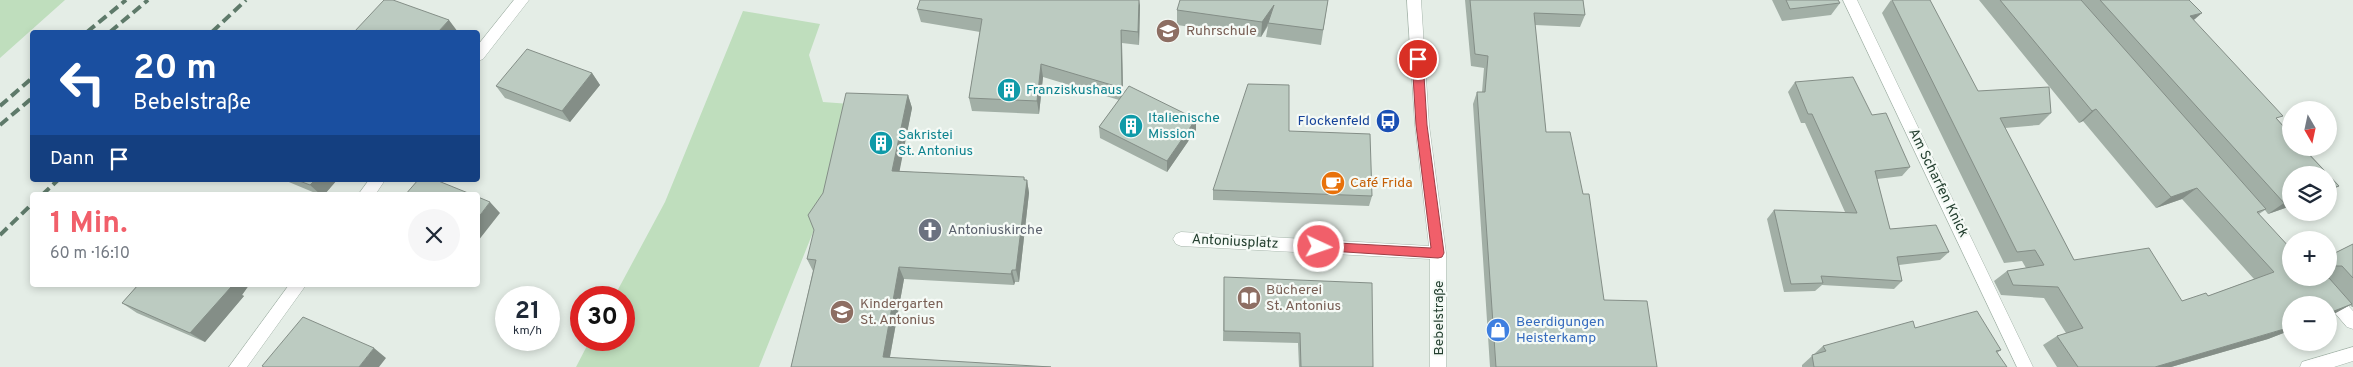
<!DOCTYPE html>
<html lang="de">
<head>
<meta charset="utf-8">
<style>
	:root { --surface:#fff; --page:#f6f6f7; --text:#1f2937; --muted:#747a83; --accent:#f15f6a }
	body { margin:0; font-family:Overpass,sans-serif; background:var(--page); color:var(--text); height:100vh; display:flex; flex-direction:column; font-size:19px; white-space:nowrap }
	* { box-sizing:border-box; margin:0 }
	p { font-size:16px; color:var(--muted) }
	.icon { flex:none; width:28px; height:28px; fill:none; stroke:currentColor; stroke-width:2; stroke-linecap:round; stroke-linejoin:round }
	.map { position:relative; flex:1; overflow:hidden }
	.sheet { position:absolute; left:30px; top:192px; width:450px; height:95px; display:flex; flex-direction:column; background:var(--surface); border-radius:5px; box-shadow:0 2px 8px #0003 }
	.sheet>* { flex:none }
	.top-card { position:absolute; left:30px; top:30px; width:450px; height:152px; border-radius:5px; box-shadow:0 2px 8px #0003; background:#1a4fa0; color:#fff; overflow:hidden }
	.needle { width:32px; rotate:171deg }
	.buttons { position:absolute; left:2282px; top:101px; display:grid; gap:10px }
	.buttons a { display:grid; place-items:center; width:55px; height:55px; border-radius:50%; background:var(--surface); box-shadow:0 2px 8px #0003; font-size:25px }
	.speed { position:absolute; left:495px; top:286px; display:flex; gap:10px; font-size:25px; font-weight:700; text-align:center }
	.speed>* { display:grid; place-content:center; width:65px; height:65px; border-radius:50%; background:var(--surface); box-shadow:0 2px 8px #0003; line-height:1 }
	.speed small { font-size:12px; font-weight:400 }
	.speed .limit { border:8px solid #d22; background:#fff; color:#111 }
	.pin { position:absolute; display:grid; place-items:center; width:42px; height:42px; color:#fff; margin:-21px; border:2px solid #fff; border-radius:50%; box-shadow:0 1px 5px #0007 }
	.me { position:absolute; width:55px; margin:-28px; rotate:93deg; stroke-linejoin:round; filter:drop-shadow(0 0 4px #0008) }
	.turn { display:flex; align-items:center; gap:18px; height:105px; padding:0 20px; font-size:22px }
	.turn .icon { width:65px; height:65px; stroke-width:2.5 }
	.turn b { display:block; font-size:35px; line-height:42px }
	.then { display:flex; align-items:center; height:48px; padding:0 20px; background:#0003; gap:10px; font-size:19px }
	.round { display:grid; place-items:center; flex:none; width:52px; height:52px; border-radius:26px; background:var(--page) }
	.headline { display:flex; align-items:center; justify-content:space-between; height:85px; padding:0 20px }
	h1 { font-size:30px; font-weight:700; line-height:38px; color:var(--accent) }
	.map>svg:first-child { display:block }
</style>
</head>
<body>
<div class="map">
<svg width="2353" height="367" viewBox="0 0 2353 367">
	<rect width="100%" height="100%" fill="#e4ede6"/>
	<path fill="#bfdebd" d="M0 0H65L0 58Z
		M743 11 820 24 809 55 823 102 864 105 759 367H576L590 340H624V298L614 297 665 202Z"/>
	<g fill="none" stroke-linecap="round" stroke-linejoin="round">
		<g stroke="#a6b5ab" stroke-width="1">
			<path id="minor" d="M514 0H529L483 59 478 61V45Z
				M1407 0H1421L1429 125 1446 253V367H1430V259L1181 246 1176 244 1173 239 1176 234 1181 232 1429 246 1415 125Z
				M1843 0H1857L2033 367H2017Z
				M369 180H385L375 195H358Z
				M2305 278H2323L2353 311V329L2347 327Z
				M289 285H306L247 367H229Z
				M2353 347V361L2334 367H2300L2302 362Z"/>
		</g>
		<use href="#minor" fill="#fff" fill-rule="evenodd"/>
		<path stroke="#5e7a6a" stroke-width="4" stroke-dasharray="10 5" stroke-linecap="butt" d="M87 32 126 0
			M110 32 148 0
			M212 32 246 0
			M0 106 32 78
			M0 125 32 98
			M42 195 58 180
			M0 235 32 204"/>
	</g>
	<path fill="#a2afa6" d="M1328 0 1321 45 1266 37 1268 26 1261 37 1177 25V10Z
		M1465 0H1583L1585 15 1580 27 1535 25 1546 132 1604 300 1657 367H1490L1473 104 1477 92H1482L1484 68 1471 66Z
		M1772 0H1838L1840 3 1831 15 1782 21Z
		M1891 0 1978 91 2051 113 2039 125 2005 128 2074 260 2182 301 2208 296 2254 279 2182 199 2156 208 2083 121 2079 123 1979 0H2189L2193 20 2278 120 2339 186 2329 192V175L2291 206 2268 214 2265 210 2259 214 2291 278H2329V256L2353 244V307H2352L2350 305 2329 316V305H2291V330L2268 339 2171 367H2057L2043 345 2057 336 2066 333 2044 298 2001 295 1994 281 2007 271 2026 268 2022 261 2004 263 1882 13Z
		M1140 5 1139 45 1122 43 1123 95 1196 130 1167 172 1100 138 1099 127 1119 100 1043 77 1039 114 972 111 969 98 980 32 921 22 917 9Z
		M592 73 600 85 570 122 505 98 496 86Z
		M1795 82 1872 115 1910 167 1902 176 1877 179 1890 229 1949 252 1940 260 1899 265 1902 281 1894 289 1822 285 1815 291 1784 292 1767 219 1774 210 1845 212 1805 123H1801L1788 92Z
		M908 95 912 108 899 171 1027 180 1029 193 1019 282H1015L1014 285 904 279 890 357 791 367 813 271 807 259Z
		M1289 131 1372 196 1369 206 1213 200V190Z
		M284 180H337L324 195H320Z
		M1224 277 1373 367H1299L1298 343 1223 341Z
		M138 285H249L242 295 244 296 205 342 137 313 122 303Z
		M1915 328 2001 350 1997 353 2007 367H1802V365L1823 346Z"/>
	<path fill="#848e87" d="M1139 0 1140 5 1139 45 1138 32Z
		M1274 5 1267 26 1261 37 1262 22Z
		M2202 13 2188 25 2190 16Z
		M449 20 458 32H438Z
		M1121 30 1122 43 1123 101 1122 88Z
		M1041 64 1043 77 1039 114 1037 101Z
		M592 73 600 85 570 122 562 111Z
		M908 95 912 108 897 184 892 171Z
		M2096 109 2083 121 2079 123 2092 111Z
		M1196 119V130L1167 172V161Z
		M1024 177 1026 187 1027 180 1029 193 1019 282 1016 270Z
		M315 180H337L324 195H321L310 185Z
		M2339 186 2329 192V189Z
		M2197 188 2182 199 2156 208 2171 197Z
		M2291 201V206L2268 214 2284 203Z
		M490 202 500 213 478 241V218Z
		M899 267 904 279 888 367 883 357Z
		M1012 270 1015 282 1014 285 1011 274Z
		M229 285H249L242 295 244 296 205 342 190 333Z
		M2352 304 2334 314 2329 316V313Z
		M2291 327V330L2268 339 2171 367H2155Z
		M374 348 386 358 379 367H359Z"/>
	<path fill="#bccbc1" stroke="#848e87" d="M384 0H393L449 20 438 32H354Z
		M920 0H1139L1138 32 1121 30 1122 88 1041 64 1037 101 969 98 982 19 917 9Z
		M1180 0H1328L1323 30 1268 23 1274 5 1262 22 1177 10Z
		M1470 0H1583L1585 15 1534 13 1546 132H1570L1583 194H1589L1604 300 1647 301 1657 367H1496L1477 92H1485L1488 56 1475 54Z
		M1786 0H1838L1840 3 1790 9Z
		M1892 0H1930L1978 91 2049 87 2051 113 2000 118 2074 260 2149 248 2182 301 2206 293 2208 296 2274 272 2197 188 2171 197 2096 109 2092 111 2000 0H2081L2266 209 2257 212 2291 249V278H2329L2352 304 2329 313V305H2291V327L2155 367H2078L2057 336 2083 328 2058 287 2013 285 2007 271 2044 265 2035 250 2017 252Z
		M2100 0H2189L2202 13 2190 16 2283 116 2276 118 2291 135V148H2303L2339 186 2329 189V175H2291V201L2284 203Z
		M527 49 592 73 562 111 496 86Z
		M1853 77 1872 115 1886 113 1910 167 1875 171 1890 229 1936 225 1949 252 1897 257 1902 281 1821 276 1823 283 1791 284 1774 210 1857 213 1812 114H1808L1795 82Z
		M1248 84 1289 85V131L1370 134 1372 196 1213 190Z
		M1129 86 1196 119 1167 161 1099 127Z
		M846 93 908 95 892 171 1024 177V180H1027L1016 270H1012L1011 274 899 267 883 357 1051 367H791L816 260 807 259 814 230 808 215 823 193Z
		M297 180H315L310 185Z
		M418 180H436L473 195H405Z
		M478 197 490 202 478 218Z
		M2353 244V278L2342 266H2329V256Z
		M1224 277 1372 283 1373 367H1301L1300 333 1224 331Z
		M138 285H229L228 286 231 287 190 333 122 303Z
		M1977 311 2001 350 1996 351 2007 367H1814L1812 355 1826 351 1823 346 1913 321 1915 328Z
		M303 317 374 348 359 367H264L262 366Z"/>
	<path fill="#f15f6a" stroke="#9d3e45" d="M1418 54 1423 59 1427 125 1444 253 1442 257 1438 258 1315 250 1314 247 1315 243 1319 242 1431 248 1416 125 1412 59Z"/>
	<defs>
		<g id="school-disc" transform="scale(1.25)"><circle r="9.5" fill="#8d6e63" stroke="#f5faf6"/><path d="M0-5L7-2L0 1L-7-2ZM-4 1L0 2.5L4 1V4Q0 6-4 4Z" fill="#fff"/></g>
		<g id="building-disc" transform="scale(1.25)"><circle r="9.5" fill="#0f9aa8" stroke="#f5faf6"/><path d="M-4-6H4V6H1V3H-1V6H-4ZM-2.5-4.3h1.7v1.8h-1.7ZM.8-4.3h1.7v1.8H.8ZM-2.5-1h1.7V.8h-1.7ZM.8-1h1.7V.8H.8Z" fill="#fff"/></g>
		<g id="bus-disc" transform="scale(1.25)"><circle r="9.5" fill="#1a4fb4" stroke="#f5faf6"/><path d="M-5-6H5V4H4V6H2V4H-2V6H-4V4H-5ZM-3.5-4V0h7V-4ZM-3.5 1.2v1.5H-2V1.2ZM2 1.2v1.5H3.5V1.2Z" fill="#fff"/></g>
		<g id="cafe-disc" transform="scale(1.25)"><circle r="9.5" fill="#e8710a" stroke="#f5faf6"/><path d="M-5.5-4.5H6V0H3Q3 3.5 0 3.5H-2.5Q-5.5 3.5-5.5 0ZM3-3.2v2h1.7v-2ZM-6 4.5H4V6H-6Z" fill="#fff"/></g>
		<g id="church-disc" transform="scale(1.25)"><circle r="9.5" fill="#6b7280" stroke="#f5faf6"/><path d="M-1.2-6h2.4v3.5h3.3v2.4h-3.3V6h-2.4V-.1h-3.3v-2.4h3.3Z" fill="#fff"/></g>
		<g id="library-disc" transform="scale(1.25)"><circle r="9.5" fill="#8d6e63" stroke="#f5faf6"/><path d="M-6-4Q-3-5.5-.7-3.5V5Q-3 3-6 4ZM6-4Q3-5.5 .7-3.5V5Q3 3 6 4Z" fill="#fff"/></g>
		<g id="shop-disc" transform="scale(1.25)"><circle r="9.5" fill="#3f7fe0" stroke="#f5faf6"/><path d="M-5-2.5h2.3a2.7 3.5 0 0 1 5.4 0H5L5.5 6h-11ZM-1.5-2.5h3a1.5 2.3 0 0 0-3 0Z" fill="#fff"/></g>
	</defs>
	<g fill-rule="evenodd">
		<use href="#school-disc" x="1168" y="31"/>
		<use href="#building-disc" x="1009" y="90"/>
		<use href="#bus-disc" x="1388" y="121"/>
		<use href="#building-disc" x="1131" y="126"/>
		<use href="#building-disc" x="881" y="143"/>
		<use href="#cafe-disc" x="1333" y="183"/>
		<use href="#church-disc" x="930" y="230"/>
		<use href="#library-disc" x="1249" y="298"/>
		<use href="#school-disc" x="842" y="312"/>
		<use href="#shop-disc" x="1498" y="330"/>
	</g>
	<g text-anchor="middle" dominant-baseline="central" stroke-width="4.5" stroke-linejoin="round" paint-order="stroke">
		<g font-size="14" fill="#785e54" stroke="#f5faf6" text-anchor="start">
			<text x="1186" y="31">Ruhrschule</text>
			<text x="1266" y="290">Bücherei<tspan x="1266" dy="16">St. Antonius</tspan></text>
			<text x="860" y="304">Kindergarten<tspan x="860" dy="16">St. Antonius</tspan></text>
		</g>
		<g font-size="14" fill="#0d838f" stroke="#f5faf6" text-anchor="start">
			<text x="1026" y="90">Franziskushaus</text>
			<text x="1148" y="118">Italienische<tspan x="1148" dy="16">Mission</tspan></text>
			<text x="898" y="135">Sakristei<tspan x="898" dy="16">St. Antonius</tspan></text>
		</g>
		<g font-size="14" fill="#164399" stroke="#f5faf6" text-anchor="end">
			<text x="1370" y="121">Flockenfeld</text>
		</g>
		<g font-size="14" fill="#c56008" stroke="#f5faf6" text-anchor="start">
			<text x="1350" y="183">Café Frida</text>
		</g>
		<g font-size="14" fill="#233f2f" stroke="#f5faf6">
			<text transform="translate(1938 183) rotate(64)">Am Scharfen Knick</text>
			<text transform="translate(1235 242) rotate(3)">Antoniusplatz</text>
			<text transform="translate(1439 318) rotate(-90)">Bebelstraße</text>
		</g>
		<g font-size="14" fill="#5b616d" stroke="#f5faf6" text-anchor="start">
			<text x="948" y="230">Antoniuskirche</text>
		</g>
		<g font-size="14" fill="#366cbe" stroke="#f5faf6" text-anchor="start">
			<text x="1516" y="322">Beerdigungen<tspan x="1516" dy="16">Heisterkamp</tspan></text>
		</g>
	</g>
</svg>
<div class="buttons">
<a><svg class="needle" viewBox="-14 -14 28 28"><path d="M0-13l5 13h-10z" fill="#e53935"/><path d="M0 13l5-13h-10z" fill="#747a83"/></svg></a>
<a><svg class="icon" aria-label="layers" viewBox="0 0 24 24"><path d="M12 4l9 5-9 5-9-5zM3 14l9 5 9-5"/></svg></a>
<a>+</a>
<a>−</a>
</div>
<div class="speed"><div>21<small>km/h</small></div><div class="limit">30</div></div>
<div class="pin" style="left:1418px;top:59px;background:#d93025"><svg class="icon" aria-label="arrive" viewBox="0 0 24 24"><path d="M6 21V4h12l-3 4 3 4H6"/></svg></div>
<svg class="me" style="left:1319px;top:247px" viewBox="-20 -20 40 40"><circle r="17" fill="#f15f6a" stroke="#fff" stroke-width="3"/><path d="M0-11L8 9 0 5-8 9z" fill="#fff"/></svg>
<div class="top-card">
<div class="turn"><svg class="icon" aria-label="left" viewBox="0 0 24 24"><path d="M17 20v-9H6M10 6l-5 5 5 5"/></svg><div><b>20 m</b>Bebelstraße</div></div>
<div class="then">Dann<svg class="icon" aria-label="arrive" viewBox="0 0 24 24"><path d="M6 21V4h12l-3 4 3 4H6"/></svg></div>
</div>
<section class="sheet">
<div class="headline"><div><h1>1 Min.</h1><p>60 m · 16:10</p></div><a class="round"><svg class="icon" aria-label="close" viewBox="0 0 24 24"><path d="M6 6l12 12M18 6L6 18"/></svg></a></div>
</section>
</div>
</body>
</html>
